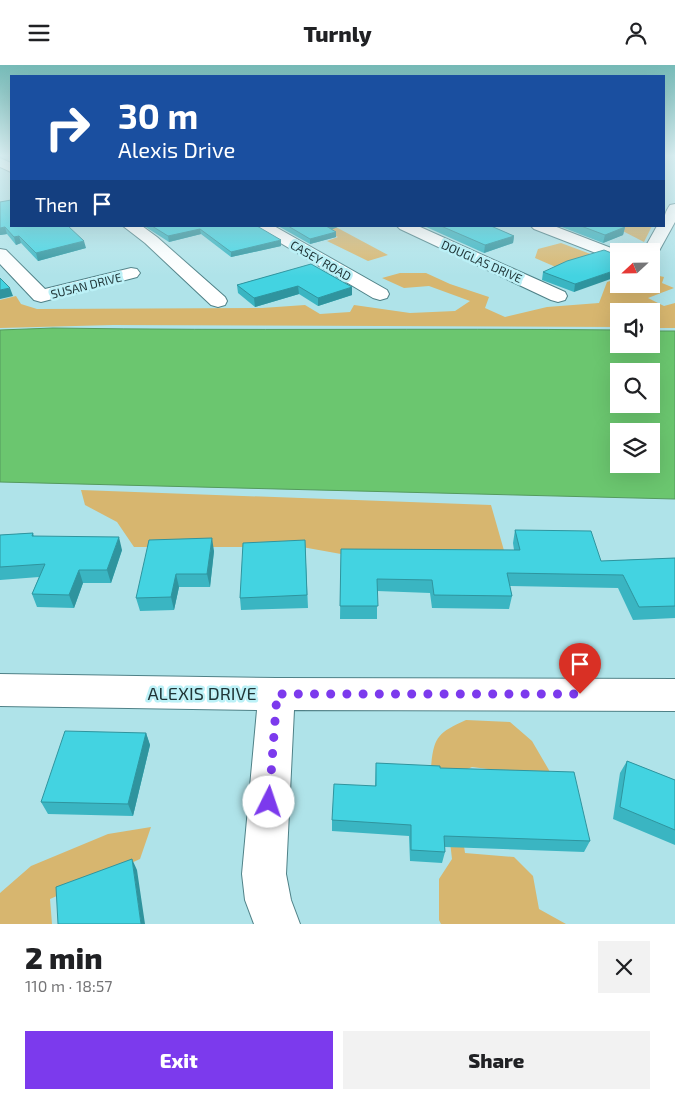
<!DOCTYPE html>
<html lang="en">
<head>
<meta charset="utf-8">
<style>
	:root { --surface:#fff; --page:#f2f2f2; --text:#202124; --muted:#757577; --accent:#7c3aed }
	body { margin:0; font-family:"Exo 2",sans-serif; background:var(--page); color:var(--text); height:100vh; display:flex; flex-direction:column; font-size:19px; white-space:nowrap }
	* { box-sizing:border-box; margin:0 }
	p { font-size:16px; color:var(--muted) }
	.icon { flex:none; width:28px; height:28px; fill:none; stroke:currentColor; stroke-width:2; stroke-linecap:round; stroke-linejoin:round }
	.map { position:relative; height:859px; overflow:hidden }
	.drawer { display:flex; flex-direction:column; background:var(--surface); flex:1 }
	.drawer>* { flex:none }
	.banner { position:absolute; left:10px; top:10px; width:655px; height:152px; border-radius:0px; box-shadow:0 5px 20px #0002; background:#1a4fa0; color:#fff; overflow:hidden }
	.needle { width:32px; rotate:248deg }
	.tools { position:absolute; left:610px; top:178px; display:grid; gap:10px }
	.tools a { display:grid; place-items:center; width:50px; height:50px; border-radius:0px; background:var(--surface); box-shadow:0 5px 20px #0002; font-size:25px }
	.pin { position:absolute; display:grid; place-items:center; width:42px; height:42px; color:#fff; margin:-51px -21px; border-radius:50% 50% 50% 0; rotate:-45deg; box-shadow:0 0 5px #0007 }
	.pin .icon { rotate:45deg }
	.me { position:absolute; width:55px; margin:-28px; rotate:4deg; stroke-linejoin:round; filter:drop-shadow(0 0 4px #0008) }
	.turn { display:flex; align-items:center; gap:18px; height:105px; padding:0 25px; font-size:22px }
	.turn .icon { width:65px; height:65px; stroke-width:2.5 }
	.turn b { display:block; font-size:35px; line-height:42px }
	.then { display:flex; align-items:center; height:48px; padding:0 25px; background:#0003; gap:10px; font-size:19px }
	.round { display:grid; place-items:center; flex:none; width:52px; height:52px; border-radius:0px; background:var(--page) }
	.summary { display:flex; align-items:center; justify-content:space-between; height:85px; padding:0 25px }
	h1 { font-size:30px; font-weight:800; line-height:38px }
	.button { display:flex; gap:10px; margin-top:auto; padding:10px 25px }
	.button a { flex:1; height:58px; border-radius:0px; background:var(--accent); color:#fff; font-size:20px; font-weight:800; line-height:58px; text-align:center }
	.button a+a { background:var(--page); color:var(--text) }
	header { display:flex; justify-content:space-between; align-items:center; height:65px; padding:0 25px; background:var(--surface); font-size:22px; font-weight:800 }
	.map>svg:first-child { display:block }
</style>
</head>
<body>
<header><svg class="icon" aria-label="menu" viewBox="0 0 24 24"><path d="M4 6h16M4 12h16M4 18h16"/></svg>Turnly<svg class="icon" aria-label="person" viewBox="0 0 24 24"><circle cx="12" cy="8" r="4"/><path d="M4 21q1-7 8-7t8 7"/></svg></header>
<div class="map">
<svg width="675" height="859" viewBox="0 0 675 859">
	<rect width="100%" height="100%" fill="#afe3e9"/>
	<path fill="#d7b66f" d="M334 161 388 190 368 196 327 176 338 172 319 164Z
		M613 161H652L644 177Z
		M561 178 596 191 558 203 535 193 538 184Z
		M400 208H426L450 219 489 232 485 243 505 252 547 242 599 238 607 217 619 213V219H651V209L664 212 662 218 674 223 648 233 664 241 675 238V263H651V246H619V262L113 260 0 263V235L16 231 21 239 37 244 262 243 305 240 320 249 350 247 354 240 410 248 455 246 470 236 429 221 404 223 382 213Z
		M81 425 491 440 505 489H341L302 482H134L117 457 85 440Z
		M466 655 510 657 532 676 553 712 472 702 454 710 465 788 514 792 533 811 539 844 566 859H441L439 855V814L452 794 442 707 431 702C434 671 438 668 466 655Z
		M151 762 140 794 50 834 52 859H0V828L31 801 108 769Z"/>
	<path fill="#6bc66f" stroke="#549a5e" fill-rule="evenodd" d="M53 263C242 266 430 263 619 265V279H651V266H675V434L0 417V265ZM619 306H651V339H619ZM619 366H651V399H619Z"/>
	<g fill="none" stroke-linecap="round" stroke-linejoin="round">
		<g stroke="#4f8187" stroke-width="2">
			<path id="minor" d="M0 93 11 98V107L0 102Z
				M675 139V157L659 186 657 190 651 191V186H643L657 161H664C664 152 665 147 670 140Z
				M123 161H142L157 172 225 232 227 236 225 240 218 242 211 240 145 178Z
				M254 161H274L387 225 389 229 387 233 380 235 373 233 257 164Z
				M397 161H418L565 227 567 231 565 235 558 237 551 235 400 164Z
				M531 161H554L619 186V197L534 164Z
				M0 184 6 185 45 224 131 203 137 204 140 208 137 212 41 237 34 235 0 199Z
				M0 609 277 613 675 614V646L294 645 286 809 291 835 300 859H254L245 835 242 809 257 645 0 641Z"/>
		</g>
		<use href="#minor" fill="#fff" fill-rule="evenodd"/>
	</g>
	<path fill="#3ab5c2" d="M0 137 86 183 38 196 21 178 16 180 7 169 0 170Z
		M144 161H257L281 181 231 192 201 169 169 177Z
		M278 161H340L332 164 336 172 310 179Z
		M424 161H491L514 171 513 178 484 188Z
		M559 161H622L625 162 623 170 603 178Z
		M619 191 574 227 542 215 543 207Z
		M311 199 352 230 318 241 299 229 255 242 238 228 237 220Z
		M515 465 601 496 675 493V553L633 555 618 523 510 521 512 531 509 544 432 543 430 528 377 526V554H340L341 484 514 485 513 478Z
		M33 468 34 471 122 485 111 518H83L74 543 37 542 32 529 39 512 0 515V470Z
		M305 475 308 543 241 545 240 533Z
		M214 486 210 522H179L174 545 140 546 136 533Z
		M146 668 150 680 133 751 48 749 41 737Z
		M627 696 675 715V780L613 754 620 708Z
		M376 698 440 703 590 776 584 787 445 782V787L442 798 410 796 409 771 332 766V755L375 721Z"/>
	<path fill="#2f949e" d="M326 161H340L326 167Z
		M5 162 7 169 0 170V163Z
		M625 162 623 170 603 178 605 170Z
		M200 164 201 169 169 177 168 171Z
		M336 167V172L310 179V174Z
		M19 171 21 178 16 180 14 172Z
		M514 171 513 178 484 188 485 180Z
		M281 175V181L231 192V187Z
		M84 176 86 183 38 196 36 188Z
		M619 204V211L574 227 575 219Z
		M298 221 299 229 255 242 254 233Z
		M352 222V230L318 241V233Z
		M10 223 13 231 0 234V225Z
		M119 472 122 485 111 518 107 505Z
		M212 473 214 486 210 522 207 509Z
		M79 505 83 518 74 543 69 530Z
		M176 509 179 522 174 545 171 532Z
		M146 668 150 680 133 751 128 739Z
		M132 794 137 805 145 859H141Z"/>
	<path fill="#43d3e1" stroke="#2f949e" d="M11 135V161H68L84 176 36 188 19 171 14 172 5 162 0 163V137Z
		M152 161H257L281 175 231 187 200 164 168 171Z
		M288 161H326L336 167 310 174Z
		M441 161H491L514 171 485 180Z
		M581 161H622L625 162 605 170Z
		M604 185 619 191V204L575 219 543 207 567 196Z
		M311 199 352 222 318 233 298 221 254 233 237 220Z
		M0 213 10 223 0 225Z
		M515 465 591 466 601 496 675 493V541L639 542 623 510 507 508 512 531 434 530 432 515 377 514 378 541H340L341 484 520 485Z
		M33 468 32 471 119 472 107 505H79L69 530 32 529 45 499 0 502V470Z
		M212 473 207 509H176L171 532 136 533 149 475Z
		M305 475 307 530 240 533 243 478Z
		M65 666 146 668 128 739 41 737Z
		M627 696 675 715V765L620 742Z
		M376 698 440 701V703L574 707 590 776 444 771 445 787 411 785V760L332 755 334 719 376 721Z
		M132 794 141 859H58L56 822Z"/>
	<linearGradient id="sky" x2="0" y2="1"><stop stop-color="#76bbb8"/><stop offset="0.43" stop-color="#dbf2f5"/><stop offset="1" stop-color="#dbf2f5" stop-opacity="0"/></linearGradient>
	<rect width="675" height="211" fill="url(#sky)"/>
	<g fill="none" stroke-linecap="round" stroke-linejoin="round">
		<path stroke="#7c3aed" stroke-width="9" stroke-dasharray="0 16.2" d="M269 737 277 629H580"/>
	</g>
	<g text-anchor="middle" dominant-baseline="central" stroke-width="5" stroke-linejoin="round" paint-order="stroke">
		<g font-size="12" fill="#1f3436" stroke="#bcf1f7">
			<text transform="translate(321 195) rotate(30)">CASEY ROAD</text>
			<text transform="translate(482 196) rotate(24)">DOUGLAS DRIVE</text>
			<text transform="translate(86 220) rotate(-14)">SUSAN DRIVE</text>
		</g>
		<g font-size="18" fill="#1f3436" stroke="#bcf1f7">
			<text x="202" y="628">ALEXIS DRIVE</text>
		</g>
	</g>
</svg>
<div class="tools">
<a><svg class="needle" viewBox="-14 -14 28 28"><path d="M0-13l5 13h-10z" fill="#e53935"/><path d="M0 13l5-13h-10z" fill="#757577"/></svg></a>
<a><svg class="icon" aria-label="sound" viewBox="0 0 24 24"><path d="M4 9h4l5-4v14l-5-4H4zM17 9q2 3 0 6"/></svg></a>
<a><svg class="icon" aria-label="search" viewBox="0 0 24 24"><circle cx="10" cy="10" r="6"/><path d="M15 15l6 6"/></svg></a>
<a><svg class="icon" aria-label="layers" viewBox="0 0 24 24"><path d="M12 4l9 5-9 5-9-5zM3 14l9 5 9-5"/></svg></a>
</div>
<div class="pin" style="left:580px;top:629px;background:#d93025"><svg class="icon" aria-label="arrive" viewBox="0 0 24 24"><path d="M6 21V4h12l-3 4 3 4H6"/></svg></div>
<svg class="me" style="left:269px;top:737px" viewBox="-20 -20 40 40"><circle r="19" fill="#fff"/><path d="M0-13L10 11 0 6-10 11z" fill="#7c3aed"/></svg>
<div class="banner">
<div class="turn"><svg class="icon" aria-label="right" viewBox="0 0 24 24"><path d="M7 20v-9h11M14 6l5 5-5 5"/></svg><div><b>30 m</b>Alexis Drive</div></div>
<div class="then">Then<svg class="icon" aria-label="arrive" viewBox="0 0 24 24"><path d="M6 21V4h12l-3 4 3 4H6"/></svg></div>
</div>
</div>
<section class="drawer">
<div class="summary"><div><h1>2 min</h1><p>110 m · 18:57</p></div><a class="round"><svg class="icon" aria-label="close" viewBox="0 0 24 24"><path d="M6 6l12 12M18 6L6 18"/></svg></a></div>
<div class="button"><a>Exit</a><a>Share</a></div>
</section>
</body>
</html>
